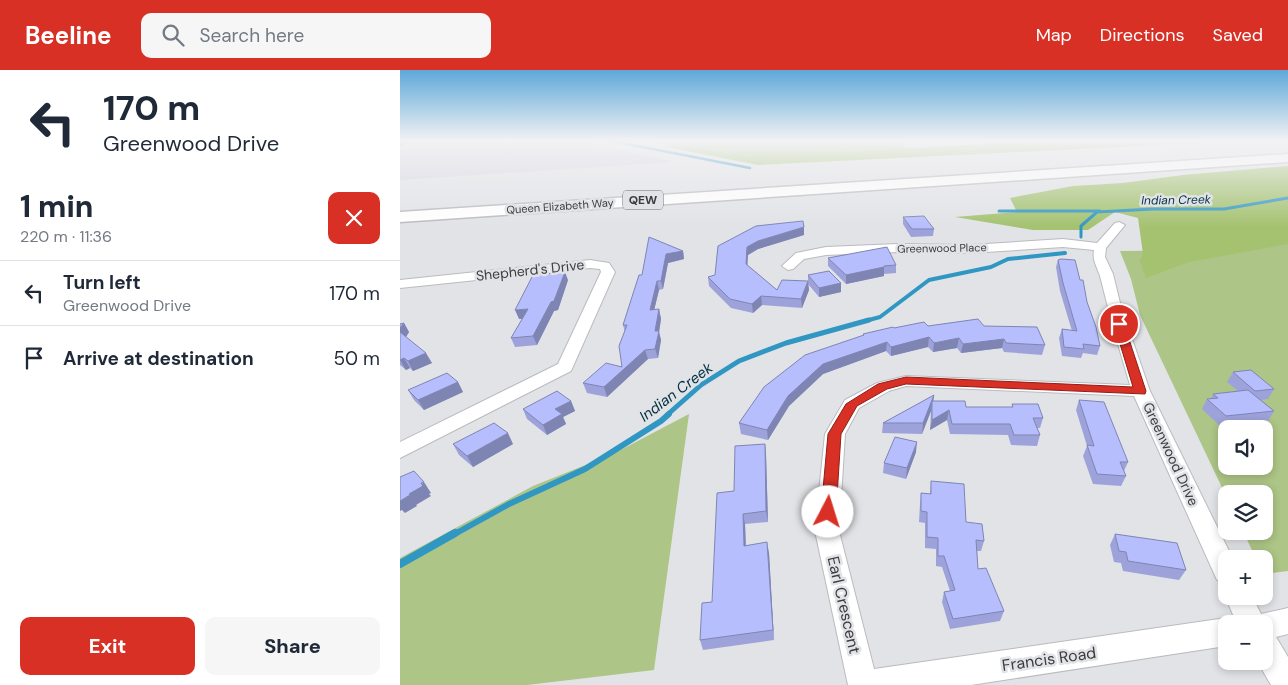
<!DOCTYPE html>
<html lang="en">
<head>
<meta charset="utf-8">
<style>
	:root { --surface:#fff; --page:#f6f6f7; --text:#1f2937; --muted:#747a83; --line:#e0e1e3; --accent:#d93025 }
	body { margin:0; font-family:"DM Sans",sans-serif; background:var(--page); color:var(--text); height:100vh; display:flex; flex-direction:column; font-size:19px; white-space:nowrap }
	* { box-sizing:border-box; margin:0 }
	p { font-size:16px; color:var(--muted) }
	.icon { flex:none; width:28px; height:28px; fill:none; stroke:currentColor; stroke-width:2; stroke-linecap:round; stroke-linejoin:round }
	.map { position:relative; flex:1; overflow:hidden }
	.sheet { display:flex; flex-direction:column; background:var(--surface); width:400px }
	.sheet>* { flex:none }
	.hud { background:#fff; color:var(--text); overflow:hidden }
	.fabs { position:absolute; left:818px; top:350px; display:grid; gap:10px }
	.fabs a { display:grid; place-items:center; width:55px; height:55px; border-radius:10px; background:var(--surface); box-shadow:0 2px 8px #0003; font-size:25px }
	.pin { position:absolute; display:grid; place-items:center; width:42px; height:42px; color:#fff; margin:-21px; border:2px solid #fff; border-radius:50%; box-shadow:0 1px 5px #0007 }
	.me { position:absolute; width:55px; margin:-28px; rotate:5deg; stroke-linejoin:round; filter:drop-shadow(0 0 4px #0008) }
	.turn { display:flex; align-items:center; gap:18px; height:105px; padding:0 20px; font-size:22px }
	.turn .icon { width:65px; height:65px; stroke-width:2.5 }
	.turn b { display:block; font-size:35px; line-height:42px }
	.round { display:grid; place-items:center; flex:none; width:52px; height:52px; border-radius:10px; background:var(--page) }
	.summary { display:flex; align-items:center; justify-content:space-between; height:85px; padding:0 20px }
	h1 { font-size:30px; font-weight:800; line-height:38px }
	.button { display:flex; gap:10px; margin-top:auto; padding:10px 20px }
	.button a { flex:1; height:58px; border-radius:10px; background:var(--accent); color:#fff; font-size:20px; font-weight:800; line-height:58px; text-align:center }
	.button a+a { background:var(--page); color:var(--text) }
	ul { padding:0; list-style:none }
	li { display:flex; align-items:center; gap:15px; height:65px; padding:0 20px; border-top:1px solid var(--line) }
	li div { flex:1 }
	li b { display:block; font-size:19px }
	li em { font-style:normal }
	header { display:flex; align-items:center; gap:30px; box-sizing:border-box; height:70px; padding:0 25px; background:var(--accent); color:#fff }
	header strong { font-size:24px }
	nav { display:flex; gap:28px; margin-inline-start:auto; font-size:18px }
	.search { width:350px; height:45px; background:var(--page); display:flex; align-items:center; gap:12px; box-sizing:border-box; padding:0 18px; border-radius:10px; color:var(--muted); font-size:19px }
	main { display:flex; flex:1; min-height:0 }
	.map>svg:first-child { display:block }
</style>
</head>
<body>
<header>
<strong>Beeline</strong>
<div class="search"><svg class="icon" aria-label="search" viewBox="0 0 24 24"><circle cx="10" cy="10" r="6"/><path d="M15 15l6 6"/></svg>Search here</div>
<nav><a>Map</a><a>Directions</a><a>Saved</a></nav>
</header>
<main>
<section class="sheet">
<div class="hud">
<div class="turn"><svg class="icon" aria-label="left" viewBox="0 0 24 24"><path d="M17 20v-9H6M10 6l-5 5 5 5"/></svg><div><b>170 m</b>Greenwood Drive</div></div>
</div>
<div class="summary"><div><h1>1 min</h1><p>220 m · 11:36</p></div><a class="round" style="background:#d93025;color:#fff"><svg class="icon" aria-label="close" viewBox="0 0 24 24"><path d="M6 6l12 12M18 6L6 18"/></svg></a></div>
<ul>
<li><svg class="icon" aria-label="left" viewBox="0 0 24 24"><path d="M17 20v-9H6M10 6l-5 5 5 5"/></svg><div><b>Turn left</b><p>Greenwood Drive</p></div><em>170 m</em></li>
<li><svg class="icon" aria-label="arrive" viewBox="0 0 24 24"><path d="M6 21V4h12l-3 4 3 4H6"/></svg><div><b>Arrive at destination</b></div><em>50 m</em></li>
</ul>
<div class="button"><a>Exit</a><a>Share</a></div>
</section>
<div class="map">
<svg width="888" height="615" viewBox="0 0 888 615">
	<rect width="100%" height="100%" fill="#e2e3e7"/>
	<path fill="#d4d5e1" d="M0 71H178L275 92 0 110Z"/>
	<path fill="#adc586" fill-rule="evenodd" d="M247 71H498L506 78 343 88Z
		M888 162V501L864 504V489H856L843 461H864V424H826V426L740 245 731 209 720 181 811 180ZM826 359H864V396H826Z
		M289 344 254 600 127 615H0V488L133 416 213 384Z"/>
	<path fill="#a4c270" d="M637 71 820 72 358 95 266 77 274 75 346 87Z
		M888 96V174L789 192 746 208 740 191 743 184 738 148 715 142 688 160H633L555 147 617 142 610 128 673 116 723 113 783 105Z"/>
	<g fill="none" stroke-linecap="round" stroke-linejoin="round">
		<path stroke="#3097c3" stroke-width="2.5" d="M212 71 350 98"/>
		<path stroke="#3097c3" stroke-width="3" d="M599 141H700
			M681 167V156L697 142 753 139H824L888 128"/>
		<path stroke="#3097c3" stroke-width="4" d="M465 251 480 247 529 210 591 197 608 189 665 183"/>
		<path stroke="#3097c3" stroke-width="5" d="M267 345 301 315 339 291 386 273 469 250"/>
		<path stroke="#3097c3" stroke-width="6" d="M53 465 109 434 185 399 261 351 269 344"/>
		<path stroke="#3097c3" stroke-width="8" d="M0 494 55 463"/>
		<g stroke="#bbbbbf" stroke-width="2">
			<path id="minor" d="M719 152 725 155 706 178 705 187 713 204 721 237 750 321 833 489H826V513L817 510 734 326 506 316 489 321 459 338 445 364 439 461 474 599 826 548 837 554H826V576L571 615H448L415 461 425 364 445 330 477 313 506 306 730 315C719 279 709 242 700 206 697 197 692 190 694 180L663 177 570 183 498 182 426 185 404 189 393 199 388 200 382 196 396 183 426 177 498 174 570 175 663 169 697 173 715 153Z
				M190 190 209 193 215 202 171 301 0 388V372L158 294 201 202 200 199 190 198 0 218V210Z
				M826 522V526H852L861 544 888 538V564L876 567 888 587V615H871L857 591H864V554H837L825 526Z"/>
		</g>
		<g stroke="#bbbbbf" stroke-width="3">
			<path id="highway" d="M888 84V92L0 152V142Z"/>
		</g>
		<use href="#minor" fill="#fff" fill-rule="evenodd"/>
		<use href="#highway" fill="#fff" fill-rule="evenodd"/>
	</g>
	<path fill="#9da3da" d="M503 147 534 159 533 166 511 167 503 154Z
		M404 165 358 179 348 185 347 195 377 220 408 211V205L441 213V222L419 227 408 214 409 220 402 238 362 235 353 243 331 238 309 216 308 207 315 205 318 176Z
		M283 181 284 189 268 193 263 219 259 220 254 240 259 239 261 249 259 262 261 270 258 288 248 289 207 327 187 323 183 313 222 297 225 262 223 255 242 205Z
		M428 188 496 195V203L484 204V206L446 214 428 196Z
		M658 190 680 210 700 276 697 285 683 283 681 288 662 286 659 268 662 259 672 261 660 221 656 197Z
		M168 210 158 240 154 241 137 275 115 277 111 268 122 249H119Z
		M4 253 9 262 6 267 32 293 13 301 10 298 6 300 0 295V254Z
		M528 256H584L645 275 642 285 604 282 602 278 561 283 557 278 533 282 528 277 491 286 486 281 423 304 389 336 368 370 341 364 339 353 463 265V264L494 258Z
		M833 302 874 319 868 329 861 330 874 341 868 351 821 357 802 339 807 329H811L813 324 838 321 827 312Z
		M58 312 63 322 24 340 14 330 8 320Z
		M534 325 533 331 566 337H612V334L643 348 640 358H637L640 365 637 376 611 375 608 365 550 364 547 350 530 360 531 341 522 364 482 363 483 353Z
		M679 330 728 392 724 401 726 406 721 416 693 414 683 386 687 376 676 340Z
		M171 331 175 341 163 347 166 354 147 365 127 349 123 339Z
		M53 374H113L73 397 59 385Z
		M365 374 366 384 368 452 345 454 346 475 369 483 374 570 303 580 300 570 312 532 334 421Z
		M516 382 506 409 483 403 484 393Z
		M531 411 566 452 584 471 581 481H577L578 499 604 541 600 551 550 559 542 532 544 522 550 521 542 497 536 496V479L525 478V453L519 452 520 434 521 423 530 424Z
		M715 464 786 500 779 510 723 501 721 493 714 492 710 475Z"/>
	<path fill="#7f85b2" d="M0 71H13L0 76Z
		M404 157V165L358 179 348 185 347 202 346 194 347 177 358 171Z
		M283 181 284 189 268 193 263 219 261 211 266 184Z
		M484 197V206L446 214V205Z
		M165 202 168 210 158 240 154 241 137 275 133 266Z
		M257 211 259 220 252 249 250 240Z
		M408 211 409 220 402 238 401 229Z
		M441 213V222L419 227V218Z
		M361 226 362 235 353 243 352 234Z
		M128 239 132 248 119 249 115 240Z
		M259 239 261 249 259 262 261 270 258 288 255 279V261Z
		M4 253 9 262 4 270 0 264V258Z
		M529 267 528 277 491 286V277Z
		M559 268 557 278 533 282 534 273Z
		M604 269 602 278 561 283 563 274Z
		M487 272 486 281 423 304 389 336 368 370 367 360 388 326 423 294Z
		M245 280 248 289 207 327 204 317Z
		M26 283 32 293 13 301 8 291Z
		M4 288 10 298 6 300 0 290Z
		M58 312 63 322 24 340 18 330Z
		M534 325 533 335 532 331 531 341 522 364 523 353Z
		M171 331 175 341 163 347 166 354 147 365 143 355 155 339Z
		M549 340 547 350 530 360 532 350Z
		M108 363 113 374 73 397 67 386Z
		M517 372 516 382 506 409 507 398Z
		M365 374 366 384 368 452 366 441Z
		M24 412 31 423 29 424 31 426 16 435 9 424Z
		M10 425 17 436 5 443 2 440 0 441V431Z
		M343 444 345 454 346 486 344 476Z
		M367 472 369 483 374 570 373 560Z"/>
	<path fill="#b6befe" stroke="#7f85b2" d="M524 146 534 159H512L503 147Z
		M403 151 404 157 358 171 347 177 346 194 377 220 382 210 408 211 401 229 361 226 352 234 330 229 308 207 315 205 318 176 356 156Z
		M249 167 283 181 266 184 261 211H257L250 240 259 239 255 261H259L255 279 245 280 204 317 183 313 206 293 222 297 219 276 227 255H223L239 205H242Z
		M487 177 496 195 484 196V197L446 205 428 188Z
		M661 189 675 190 680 210H683L687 232 696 257 700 276 683 274 684 279 664 277 662 259 677 261 663 213 658 190Z
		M429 201 441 213 419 218 408 205Z
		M165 202 154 231 151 232 133 266 111 268 128 239 115 240 133 205Z
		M578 249 584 256 637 257 645 275 606 273 604 269 563 274 559 268 534 273 529 267 491 277 487 272 423 294 388 326 367 360 339 353 364 317 405 285 464 265 463 264 493 257 494 258 524 252 528 256Z
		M4 253 0 258V254Z
		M0 262 26 283 8 291 4 288 0 290Z
		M851 300 874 319 855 321 833 302Z
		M47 303 58 312 18 330 8 320Z
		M848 320 874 341 826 346 807 329 818 328 813 324Z
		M157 321 171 331 155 339 162 344 143 355 123 339Z
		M534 325 523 353H483Z
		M679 330 704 332 728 392H720L726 406 697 404 687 375 694 376Z
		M532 331H565L566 337H613L612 334H638L643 348H633L640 365H614L610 354H552L549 340 532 350Z
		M94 353 108 363 67 386 53 374Z
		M495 367 517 372 507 398 484 393Z
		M365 374 366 441 343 444 344 476 367 472 373 560 300 570 302 533 312 532 317 423 334 421 335 376Z
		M14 401 24 412 21 413 23 416 9 424 10 425 0 431V407Z
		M531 411 564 414 566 452 582 454 584 471 576 470 578 499 586 498 604 541 553 549 544 522 555 520 544 486H538V468L527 467V442L521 441V423L531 424Z
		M715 464 777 473 786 500 728 491 726 482 719 481Z"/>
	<linearGradient id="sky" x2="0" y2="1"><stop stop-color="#5ea8d9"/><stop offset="0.45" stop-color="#f2f2f4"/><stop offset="1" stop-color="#f2f2f4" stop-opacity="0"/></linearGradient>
	<rect width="888" height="157" fill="url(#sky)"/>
	<path fill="#d93025" stroke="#8d1f18" d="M719 251 724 254 746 321 745 324 506 314 487 319 457 336 441 364 436 442 434 446 428 448 423 446 421 442 428 364 446 334 478 314 506 307 733 317 714 254Z"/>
	<g text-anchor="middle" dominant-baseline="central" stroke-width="5" stroke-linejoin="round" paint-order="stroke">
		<g font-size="11" fill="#3c3c3e" stroke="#e2e3e7">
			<text transform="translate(160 136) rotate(-4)">Queen Elizabeth Way</text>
			<text transform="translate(542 178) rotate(-1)">Greenwood Place</text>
		</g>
		<rect fill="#e2e3e7" stroke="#6e6e71" stroke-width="1" x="223" y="120.5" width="40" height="19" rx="4"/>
		<g font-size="12" font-weight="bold" fill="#3c3c3e">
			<text x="243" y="130">QEW</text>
		</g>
		<g font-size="12" font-style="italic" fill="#023143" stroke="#e2e3e7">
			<text transform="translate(776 130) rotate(-1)">Indian Creek</text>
		</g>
		<g font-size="14" fill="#3c3c3e" stroke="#e2e3e7">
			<text transform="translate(130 200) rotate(-6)">Shepherd's Drive</text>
			<text transform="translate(771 384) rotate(65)">Greenwood Drive</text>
		</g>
		<g font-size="15" font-style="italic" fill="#023143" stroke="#e2e3e7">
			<text transform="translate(276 322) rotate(-37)">Indian Creek</text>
		</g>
		<g font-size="16" fill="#3c3c3e" stroke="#e2e3e7">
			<text transform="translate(444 535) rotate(77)">Earl Crescent</text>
			<text transform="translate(649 589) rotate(-8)">Francis Road</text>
		</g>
	</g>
</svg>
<div class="fabs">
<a><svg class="icon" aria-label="sound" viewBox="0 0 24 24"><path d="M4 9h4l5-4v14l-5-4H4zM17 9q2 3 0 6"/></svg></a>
<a><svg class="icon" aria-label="layers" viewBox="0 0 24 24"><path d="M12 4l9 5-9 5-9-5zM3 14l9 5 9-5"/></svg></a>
<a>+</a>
<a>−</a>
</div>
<div class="pin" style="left:719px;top:254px;background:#d93025"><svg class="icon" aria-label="arrive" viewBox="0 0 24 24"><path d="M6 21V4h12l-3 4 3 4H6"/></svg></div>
<svg class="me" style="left:428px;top:442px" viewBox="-20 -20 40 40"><circle r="19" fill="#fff"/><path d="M0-13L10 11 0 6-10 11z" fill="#d93025"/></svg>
</div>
</main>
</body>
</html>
